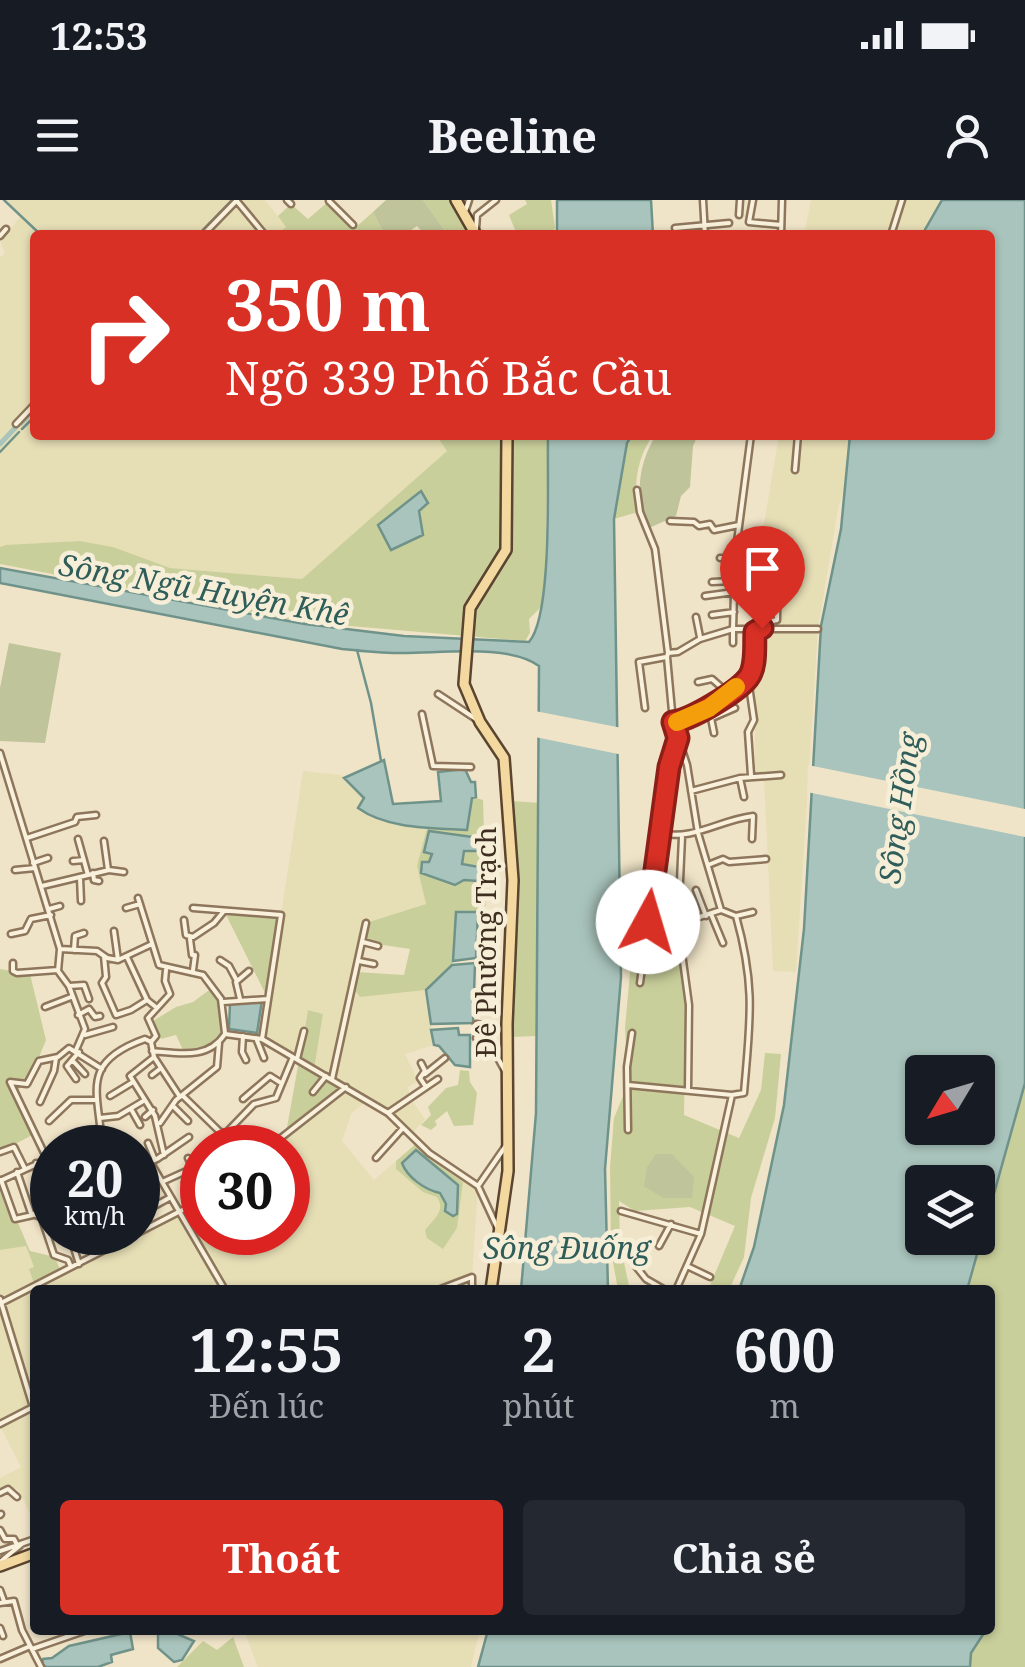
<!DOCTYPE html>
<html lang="vi">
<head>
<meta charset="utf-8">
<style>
	:root { --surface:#171b24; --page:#242831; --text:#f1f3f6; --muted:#9ea1a6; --accent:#d93025 }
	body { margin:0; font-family:"Noto Serif",serif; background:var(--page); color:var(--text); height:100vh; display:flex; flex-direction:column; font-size:38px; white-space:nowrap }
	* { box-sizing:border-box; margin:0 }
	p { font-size:32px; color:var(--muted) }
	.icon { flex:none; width:55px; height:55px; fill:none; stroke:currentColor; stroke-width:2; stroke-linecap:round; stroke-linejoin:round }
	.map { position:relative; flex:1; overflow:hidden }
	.side { position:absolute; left:30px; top:1085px; width:965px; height:350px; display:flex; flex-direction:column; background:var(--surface); border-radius:10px; box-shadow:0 2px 8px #0004 }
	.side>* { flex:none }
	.top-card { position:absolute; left:30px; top:30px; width:965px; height:210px; border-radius:10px; box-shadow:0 2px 8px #0004; background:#d93025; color:#fff; overflow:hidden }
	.needle { width:65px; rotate:232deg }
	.fabs { position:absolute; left:905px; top:855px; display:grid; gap:20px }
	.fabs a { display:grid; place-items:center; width:90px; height:90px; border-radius:10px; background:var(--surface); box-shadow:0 2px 8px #0004; font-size:50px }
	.speed { position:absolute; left:30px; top:925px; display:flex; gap:20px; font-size:50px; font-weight:700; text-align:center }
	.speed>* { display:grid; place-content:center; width:130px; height:130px; border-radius:50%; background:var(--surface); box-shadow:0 2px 8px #0004; line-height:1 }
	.speed small { font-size:25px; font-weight:400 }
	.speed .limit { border:15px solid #d22; background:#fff; color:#111 }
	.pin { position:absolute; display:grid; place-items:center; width:85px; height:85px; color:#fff; margin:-102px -42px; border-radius:50% 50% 50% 0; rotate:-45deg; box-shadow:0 0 10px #0007 }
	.pin .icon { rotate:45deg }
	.me { position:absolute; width:110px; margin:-55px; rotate:6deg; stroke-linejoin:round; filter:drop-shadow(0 0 8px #0008) }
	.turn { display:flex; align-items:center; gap:35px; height:210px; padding:0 30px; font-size:45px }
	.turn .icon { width:130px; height:130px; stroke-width:2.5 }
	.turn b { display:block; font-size:70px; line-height:85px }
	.eta { display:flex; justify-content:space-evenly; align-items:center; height:170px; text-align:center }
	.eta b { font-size:60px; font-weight:700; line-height:70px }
	.action { display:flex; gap:20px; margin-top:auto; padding:20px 30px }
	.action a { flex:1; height:115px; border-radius:10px; background:var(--accent); color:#fff; font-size:40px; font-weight:700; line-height:115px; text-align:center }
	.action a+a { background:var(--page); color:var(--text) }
	.status { display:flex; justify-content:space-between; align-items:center; height:70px; padding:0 50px; background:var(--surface); direction:ltr }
	.status svg { height:28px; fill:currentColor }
	header { display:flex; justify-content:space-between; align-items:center; height:130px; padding:0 30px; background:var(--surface); font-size:45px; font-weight:700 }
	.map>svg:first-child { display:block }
</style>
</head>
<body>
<div class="status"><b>12:53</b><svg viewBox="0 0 49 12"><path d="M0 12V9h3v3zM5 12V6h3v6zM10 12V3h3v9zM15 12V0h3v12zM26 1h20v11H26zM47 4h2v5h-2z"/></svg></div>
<header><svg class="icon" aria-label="menu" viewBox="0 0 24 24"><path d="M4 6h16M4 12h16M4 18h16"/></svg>Beeline<svg class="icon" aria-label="person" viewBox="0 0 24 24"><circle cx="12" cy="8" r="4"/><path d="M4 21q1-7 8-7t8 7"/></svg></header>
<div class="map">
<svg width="1025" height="1467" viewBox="0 0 1025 1467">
	<rect width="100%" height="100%" fill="#f0e4c8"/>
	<path fill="#e6deb5" d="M6 0H232L236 4 240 0H265L287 27 276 35H35V235H436L448 250 302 379 170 368 113 347 80 341 0 347V57L5 53 0 41 22 15Z
		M811 0H948L929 35H804Z
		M779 235H860L838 309 818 429 796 772 773 771 764 577 755 574V519L751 479 755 473 759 428 761 342Z
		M303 571 341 575 364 599 370 617 427 628 417 666 426 704 366 723 353 788 361 797 426 790 434 845 405 854 418 881 408 887 410 898 425 919 411 935 388 913 367 900 351 914 342 941 374 980 418 942 478 986 472 1077 440 1090H35V1324L18 1289 0 1294V1278L21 1267 0 1226V1050L26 1045 34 1068 30 1069 36 1085 181 1014 202 999V1032H288V948L268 947 345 887 314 869 323 814 308 810 297 859 262 839Z
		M244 1430H480L471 1467H258Z"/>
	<path fill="#c9cf9b" d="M423 0H456L476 33 483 29 486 35H448Z
		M525 0H551L555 27 553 35H517L509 15 527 4Z
		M329 1 356 27 373 12 385 35H276L286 27 278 16 291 4 308 19Z
		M436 235H548L545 381 541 407 529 419 530 433 525 441 303 422 0 364V347L6 345 80 341 113 347 170 368 302 379 447 251Z
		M632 235H653C637 258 633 285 638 312L614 319 627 243Z
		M473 597 483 600 486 705 478 712 456 713 452 765 426 790 360 797 353 788 356 772 404 775 410 749 363 742 366 723 426 704 417 666 427 628 467 630Z
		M511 601 541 603 537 836 511 837 519 681Z
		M224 711 281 715 268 799Z
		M634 727H675L686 806 684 915 739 938 761 890 765 853 781 854 775 918 751 998 744 1057 729 1090H708L735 1026 690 1007 635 1011 619 1001 620 1044 630 1090H618L611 1051 610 967 614 918 628 884 625 828Z
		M0 769 30 774 46 840 29 882 16 891 36 933 0 952Z
		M212 788 221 799 225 834 208 849 185 854 176 835 161 839 153 821 176 807 193 802Z
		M308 810 323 814 314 869 346 887 286 933Z
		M460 870 469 871 470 882 477 893 473 925 454 926 447 911 435 921 437 925 431 930 421 925 431 915 428 907 446 888 458 885Z
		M1025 883V1467H970L971 1453 986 1430H990V1090H967Z
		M416 944 432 961 463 982 457 1028 443 1049 427 1038 425 1030C434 1019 446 1011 437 997L423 992 396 969V961Z
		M0 981 30 1051 55 1057 61 1072 35 1086 29 1069 34 1067 26 1046 0 1050Z
		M233 1437 244 1467H177L203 1441 217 1450Z"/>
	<path fill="#bfc49a" d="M386 0H423L448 35H425L417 26 404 35H385L373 12Z
		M656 235H698L693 246 690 287 681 296 676 316 649 328C634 297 638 264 656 235Z
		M9 443 61 453 45 543 0 541V488Z
		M656 954H672L694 977 692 998H663L644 986 647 967Z"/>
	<path fill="#a9c4bc" stroke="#6f938a" stroke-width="2.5" fill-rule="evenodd" d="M557 0H651L653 35H557Z
		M942 0H1025V883L967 1090H739L754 1047 784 905 804 729 821 426 841 329 850 235H990V35H922ZM922 872H978V928H922ZM922 982H978V1038H922Z
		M548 235H632L627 243 614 319 621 777 605 969 608 1090H521L536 913 539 466C508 443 436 454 398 453 379 453 361 451 342 449L0 383V368L305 424 404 436 529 442C553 415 547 278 548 235Z
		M421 291 428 303 419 311 423 335 391 350 378 325Z
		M384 560 393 604 441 601 438 572 465 569 471 582H475L476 597 472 598 467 630C432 628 387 629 358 608L364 598 344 578Z
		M429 631 480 638 479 651H464L462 664 479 667 481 674 478 681 464 680 455 685 421 673 422 662H429L432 654 424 652Z
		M456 712H478L476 758 453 761Z
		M475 763 473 823 431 824 426 790 452 765Z
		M262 800 257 833 229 829 230 803Z
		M458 828 459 835H470V867L455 865 439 846 434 845 431 830Z
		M416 950 458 985 457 1014 453 1016 445 1011 446 1004 440 993C425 990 407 977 402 963Z
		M158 1430H168L194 1441 182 1460 174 1462 158 1448Z
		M488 1430H986L971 1453 970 1467H478Z
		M130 1432 133 1449 111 1455 112 1462 98 1467H46L42 1464 43 1459 52 1458 69 1446Z"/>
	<path fill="#f0e4c8" d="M535 511 622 528 623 555 535 537Z
		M808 565 1025 609V637L807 592Z"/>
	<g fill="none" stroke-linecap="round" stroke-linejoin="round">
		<path stroke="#6f938a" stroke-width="2.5" d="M4 0 41 35
			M198 35 232 0
			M22 229 35 216
			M0 252 19 232
			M357 450 371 503 381 561"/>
		<path stroke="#a9c4bc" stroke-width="5" d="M21 223 35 208
			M0 244 16 227"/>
		<g stroke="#8d765c" stroke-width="9">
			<path id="street" d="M236 0 265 35
				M287 0 291 4
				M703 0 705 35
				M753 0 749 22 781 25
				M329 1 353 25
				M466 9 469 0
				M739 15 740 0
				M675 28 729 23
				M476 29 477 15 496 0
				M203 35 237 0
				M781 35 782 0
				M891 35 902 0
				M0 36 6 29
				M16 224 35 204
				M741 235 751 236
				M795 270 798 235
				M637 290 640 312 655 349 668 453
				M670 321 694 322 699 326 710 324 714 330 739 325
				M720 358 746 359
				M712 382 733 381
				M760 391 778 390
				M705 396 734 392
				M712 415 734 412
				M696 417 700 437
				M759 423 761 342
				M762 428 763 423 777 420 778 344
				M733 443V429H818
				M748 479 754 520 748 532 751 575
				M698 482 712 479 728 493
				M438 494 476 519
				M645 508 639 462 666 457
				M709 508 714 533
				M422 514 433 566 471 567
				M712 518 735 508
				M673 522C691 520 737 492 748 478 757 466 754 445 755 431
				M0 553 60 749 58 771 69 786 85 829 76 850
				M740 578 781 575
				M691 591 740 578 744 597
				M659 633C694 641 719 620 753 616L752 639
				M27 638 75 622 77 617 96 615
				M78 639 88 675
				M104 641 108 670
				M73 661 84 660
				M33 663 48 658
				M708 665 723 659 729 662 766 659
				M15 670 35 668
				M93 673 94 680 99 681
				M80 678 81 701
				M42 686 109 670 124 672
				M696 690 706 716
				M138 698 159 765 203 775 221 799 225 833
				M126 708 140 704
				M193 708 281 715 262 839
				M49 709 60 706
				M711 714 723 743
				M736 716 753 712
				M184 720 186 735 193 737 214 723 224 711
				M648 722 678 724 682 637
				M114 731 118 760
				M11 734 25 731 31 719 51 715
				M190 739 192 755H195L193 770
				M363 742 378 746
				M60 749 97 751 107 758 118 760 152 744
				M74 750 75 736 84 733
				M104 756 106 777 102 783 116 815 131 810 147 800
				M127 757 147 800 157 808
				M220 760 229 766 237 781
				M359 761 374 764
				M13 763V771L17 773 58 770
				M166 770 165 781 170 794 148 818 156 836 151 842 154 857 180 897
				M640 783 669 567 678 538
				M69 786 84 785 89 799
				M240 799 236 782 249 771
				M223 802 268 799
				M45 807 71 797
				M78 815 89 809 95 817 100 816
				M476 824 483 825 487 838
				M85 835 113 827
				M243 836 242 852 246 860
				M256 838 264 858
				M476 838H487L505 871
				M152 851C179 853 208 860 225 834L262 839 388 913 429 953 478 986 497 1027
				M154 857 130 876 155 916 164 955
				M297 859 304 831
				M72 860 85 874
				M421 863 425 871 420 878 426 887
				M425 874 445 858
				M152 875 161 868
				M76 879 67 866 79 852
				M332 879 366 723
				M10 882 27 884 39 861 58 857 69 848 102 869
				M10 882 47 959
				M628 885 732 895
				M688 890 689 805 678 724 721 710
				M313 892 326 876
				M182 895 220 932 226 933 254 904 276 898 293 857
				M110 896 133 882
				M243 899 270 876 281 883
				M40 902 54 871 56 858
				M174 907 188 921
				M131 909 140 925
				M388 913 438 879
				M145 917 153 910
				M100 918 118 916 145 900
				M49 921 71 900H96
				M160 923 176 900 217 867 219 843
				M628 930 627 867 632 833
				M117 942 102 948C100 894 77 863 145 839L151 842
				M148 943 155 960
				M76 948 101 942
				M268 948 346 887
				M139 950 144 964
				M0 952 14 947 25 969
				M376 958 403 928
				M36 963 51 1011
				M151 963 225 1090
				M138 967 157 959 189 937
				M138 969 145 978
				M17 972 31 1013 38 1016 52 1013
				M1 980 15 1019 33 1015
				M201 980H202
				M0 981 52 957
				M162 982 193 968 188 958
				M185 982 196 1005
				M478 986 507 944
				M621 1011 701 1034
				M138 1015 169 998
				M41 1016 54 1055 68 1060 71 1067
				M69 1032 79 1064
				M104 1032 114 1047
				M73 1045 100 1032
				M659 1046 671 1024
				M634 1064 646 1079 665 1090
				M687 1066 710 1077
				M438 1090 472 1077V1090
				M676 1090 701 1034 732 895 744 893C750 821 756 787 736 716L721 710 698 633 687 565 673 522 667 457 668 453 678 452 700 439 733 429 735 357 751 235
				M0 1099 33 1207
				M1 1103 202 1000
				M0 1224 35 1206
				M0 1293 8 1289 17 1297
				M0 1315 1 1314
				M0 1330 5 1339H14L17 1345
				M0 1351 35 1339
				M0 1362 23 1343
				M0 1390 4 1401
				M0 1403 14 1401 22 1430 41 1467
				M0 1428 3 1436
				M32 1449 87 1430
				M0 1459 28 1447"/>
		</g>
		<g stroke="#5b4430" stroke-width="14">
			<path id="primary" d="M456 0 476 35
				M491 1090 508 971 507 824 513 680 504 558 480 522 464 484 470 408 506 350 507 235
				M0 1366 35 1353"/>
		</g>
		<use href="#street" stroke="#faf1dc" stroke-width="4"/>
		<use href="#primary" stroke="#f3d9a0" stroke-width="9"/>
	</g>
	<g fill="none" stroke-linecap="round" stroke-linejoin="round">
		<g stroke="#8d1f18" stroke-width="25">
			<path id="route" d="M648 722 669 567 678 538 673 522C691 520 737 492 748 478 757 467 754 445 755 432L762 428"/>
		</g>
		<use href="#route" stroke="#d93025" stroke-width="18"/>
		<path stroke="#f59e0b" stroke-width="18" d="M677 522 709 508 736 487"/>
	</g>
	<g text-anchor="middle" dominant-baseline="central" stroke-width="9" stroke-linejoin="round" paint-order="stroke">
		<g font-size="28" fill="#3d2e20" stroke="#f7eed8">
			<text transform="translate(485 742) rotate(-90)">Đê Phương Trạch</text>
		</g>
		<g font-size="30" font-style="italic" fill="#2f5d5a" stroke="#f7eed8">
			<text transform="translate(204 389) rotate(10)">Sông Ngũ Huyện Khê</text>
			<text transform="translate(899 608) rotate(-82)">Sông Hồng</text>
			<text x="567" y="1047">Sông Đuống</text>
		</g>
	</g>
</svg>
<div class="fabs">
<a><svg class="needle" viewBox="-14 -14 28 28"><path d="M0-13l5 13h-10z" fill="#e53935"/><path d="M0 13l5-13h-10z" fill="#9ea1a6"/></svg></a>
<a><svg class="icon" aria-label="layers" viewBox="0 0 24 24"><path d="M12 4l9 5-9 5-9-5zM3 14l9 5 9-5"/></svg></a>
</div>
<div class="speed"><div>20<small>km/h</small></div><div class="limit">30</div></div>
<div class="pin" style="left:762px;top:428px;background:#d93025"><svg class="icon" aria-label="arrive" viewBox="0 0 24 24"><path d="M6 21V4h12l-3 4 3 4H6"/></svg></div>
<svg class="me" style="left:648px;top:722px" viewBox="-20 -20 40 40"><circle r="19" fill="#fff"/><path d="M0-13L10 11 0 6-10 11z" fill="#d93025"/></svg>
<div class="top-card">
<div class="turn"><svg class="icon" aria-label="right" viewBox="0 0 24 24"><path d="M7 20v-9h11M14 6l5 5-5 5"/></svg><div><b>350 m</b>Ngõ 339 Phố Bắc Cầu</div></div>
</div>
<section class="side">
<div class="eta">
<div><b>12:55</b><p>Đến lúc</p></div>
<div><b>2</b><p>phút</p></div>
<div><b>600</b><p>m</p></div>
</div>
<div class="action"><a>Thoát</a><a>Chia sẻ</a></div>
</section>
</div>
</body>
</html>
